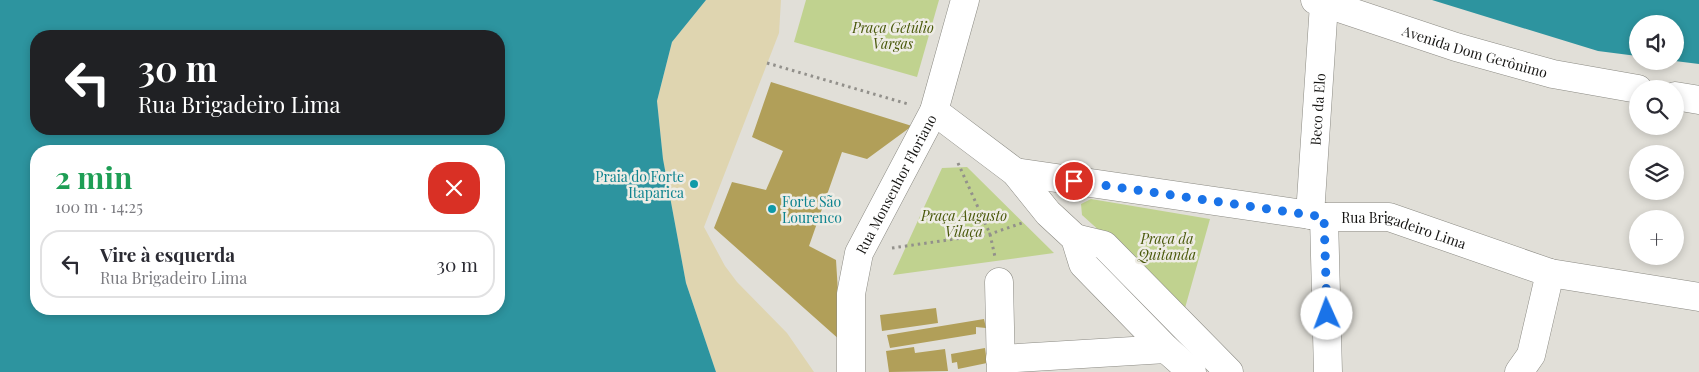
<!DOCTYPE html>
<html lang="pt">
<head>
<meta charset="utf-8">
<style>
	:root { --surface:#fff; --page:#f7f7f7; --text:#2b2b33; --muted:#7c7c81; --line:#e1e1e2 }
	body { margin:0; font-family:"Playfair Display",serif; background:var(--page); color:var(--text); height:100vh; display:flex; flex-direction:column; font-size:19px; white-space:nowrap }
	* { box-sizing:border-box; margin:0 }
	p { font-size:16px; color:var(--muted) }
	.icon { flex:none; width:28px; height:28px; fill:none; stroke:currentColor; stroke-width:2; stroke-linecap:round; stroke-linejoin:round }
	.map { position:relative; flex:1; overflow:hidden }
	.drawer { position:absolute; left:30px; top:145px; width:475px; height:170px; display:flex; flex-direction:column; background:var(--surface); border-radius:20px; box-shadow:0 2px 8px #0003 }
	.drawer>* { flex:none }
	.guide { position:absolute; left:30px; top:30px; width:475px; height:105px; border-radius:20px; box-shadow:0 2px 8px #0003; background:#202124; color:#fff; overflow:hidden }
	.fabs { position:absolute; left:1629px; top:15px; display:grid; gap:10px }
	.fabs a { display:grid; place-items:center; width:55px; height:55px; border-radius:50%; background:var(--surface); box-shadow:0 2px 8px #0003; font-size:25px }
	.pin { position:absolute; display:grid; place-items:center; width:42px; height:42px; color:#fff; margin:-21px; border:2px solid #fff; border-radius:50%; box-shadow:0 1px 5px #0007 }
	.me { position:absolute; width:55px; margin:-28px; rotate:358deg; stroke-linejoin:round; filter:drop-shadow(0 0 4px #0008) }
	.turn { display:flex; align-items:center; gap:18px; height:105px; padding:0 25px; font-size:22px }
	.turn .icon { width:65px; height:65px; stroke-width:2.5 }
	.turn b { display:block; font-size:35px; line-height:42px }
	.round { display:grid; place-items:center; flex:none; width:52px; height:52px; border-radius:20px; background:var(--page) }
	.head { display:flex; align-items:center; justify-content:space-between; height:85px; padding:0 25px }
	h1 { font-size:30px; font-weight:700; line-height:38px; color:#1e9e55 }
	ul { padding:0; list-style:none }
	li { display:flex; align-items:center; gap:15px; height:68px; margin:0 10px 8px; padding:0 15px; border:2px solid var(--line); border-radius:20px }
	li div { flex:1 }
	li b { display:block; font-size:19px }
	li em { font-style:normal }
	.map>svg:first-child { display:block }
</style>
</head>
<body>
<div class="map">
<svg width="1699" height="372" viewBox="0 0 1699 372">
	<rect width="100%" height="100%" fill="#e1dfd8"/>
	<path fill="#c0d28f" d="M806 0H939L917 77 794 42Z
		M967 167 1054 253 893 275 942 168Z
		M1091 199 1210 219 1185 308 1082 215 1081 204Z"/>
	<path fill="#dfd5b0" d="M706 0H781L779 33 704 227 725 266 737 282 787 333 814 372H716L686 283 663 159 657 101 672 42Z"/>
	<path fill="#2d949f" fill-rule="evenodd" d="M0 0H706L672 42 657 101 663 159 686 283 716 372H0ZM36 36H499V129H36ZM36 151H499V309H36Z
		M1432 0H1699V64L1675 61V24H1638L1637 56 1598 51Z"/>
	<path fill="#b19f59" d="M771 82 912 126 867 159 842 152 809 246 836 260 841 341 714 228 732 182 766 190 783 151 752 137Z
		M936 308 938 323 882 331 880 315Z
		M984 319 986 328 976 327V334L890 348 887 335Z
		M914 347 915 353 945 349 948 371 889 372 886 351Z
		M985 348 987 363 958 369 957 362 952 363 951 354Z"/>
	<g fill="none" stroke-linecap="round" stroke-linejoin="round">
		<g stroke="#8b8a83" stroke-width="29">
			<g id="street">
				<path id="s1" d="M1315 0 1456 47 1553 74 1638 89"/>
				<path d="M1675 96 1699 100"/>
				<path d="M934 111 1015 172 1048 213 1075 238 1083 264 1166 349 1192 372"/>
				<path id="s2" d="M1015 172 1324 217H1389L1550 273 1699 297"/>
				<path id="s3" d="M1310 215 1324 4"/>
				<path d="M1324 217 1328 372"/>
				<path d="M1075 238 1104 245 1229 372"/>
				<path d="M999 282 1001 372"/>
				<path d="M1000 359 1166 349"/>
				<path id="s4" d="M851 372V294L859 253 934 111 965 0"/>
				<path d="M1519 372 1531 355 1550 273"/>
			</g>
		</g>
		<path stroke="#92908b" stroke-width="3" stroke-dasharray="2.5 4" stroke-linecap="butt" d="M767 63 908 104
			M958 163 990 234 995 257
			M892 248 990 234 1022 223"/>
		<use href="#street" stroke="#fff" stroke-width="28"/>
	</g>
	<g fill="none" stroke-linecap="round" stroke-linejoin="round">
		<path stroke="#1a73e8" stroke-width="9" stroke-dasharray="0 16.2" d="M1074 181 1324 217 1327 314"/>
	</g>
	<g fill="#0f9aa8" stroke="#eeece5" stroke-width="2">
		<circle cx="694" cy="184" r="5"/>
		<circle cx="772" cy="209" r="5"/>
	</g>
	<g text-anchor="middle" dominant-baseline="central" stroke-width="5" stroke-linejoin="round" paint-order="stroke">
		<g font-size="14" font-style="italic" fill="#49580a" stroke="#eeece5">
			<text x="893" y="27">Praça Getúlio<tspan x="893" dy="16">Vargas</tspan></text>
			<text x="964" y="215">Praça Augusto<tspan x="964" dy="16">Vilaça</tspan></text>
			<text x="1167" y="238">Praça da<tspan x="1167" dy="16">Quitanda</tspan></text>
		</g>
		<g font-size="14" fill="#161513" stroke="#eeece5">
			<text stroke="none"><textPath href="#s1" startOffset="168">Avenida Dom Gerônimo</textPath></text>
			<text stroke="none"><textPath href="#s3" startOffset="106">Beco da Elo</textPath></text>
			<text stroke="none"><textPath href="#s4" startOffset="198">Rua Monsenhor Floriano</textPath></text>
			<text stroke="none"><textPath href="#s2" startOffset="394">Rua Brigadeiro Lima</textPath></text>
		</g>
		<g font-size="14" fill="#0d838f" stroke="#eeece5" text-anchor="end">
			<text x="684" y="176">Praia do Forte<tspan x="684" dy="16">Itaparica</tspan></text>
			<text x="782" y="201" text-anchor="start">Forte São<tspan x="782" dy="16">Lourenco</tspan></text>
		</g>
	</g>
</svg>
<div class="fabs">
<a><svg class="icon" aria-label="sound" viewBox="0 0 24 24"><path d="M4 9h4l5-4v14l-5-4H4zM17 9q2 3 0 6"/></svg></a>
<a><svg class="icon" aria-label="search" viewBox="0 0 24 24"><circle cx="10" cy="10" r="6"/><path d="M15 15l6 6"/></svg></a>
<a><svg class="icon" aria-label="layers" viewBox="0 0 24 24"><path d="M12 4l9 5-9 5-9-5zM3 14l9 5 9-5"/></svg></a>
<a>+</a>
</div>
<div class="pin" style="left:1074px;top:181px;background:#d93025"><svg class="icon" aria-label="arrive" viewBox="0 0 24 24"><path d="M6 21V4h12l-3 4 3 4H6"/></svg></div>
<svg class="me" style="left:1327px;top:314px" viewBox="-20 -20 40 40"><circle r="19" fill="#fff"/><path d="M0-13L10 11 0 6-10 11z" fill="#1a73e8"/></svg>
<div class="guide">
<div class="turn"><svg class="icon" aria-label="left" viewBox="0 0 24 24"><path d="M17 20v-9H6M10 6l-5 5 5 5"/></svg><div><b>30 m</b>Rua Brigadeiro Lima</div></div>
</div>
<section class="drawer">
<div class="head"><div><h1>2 min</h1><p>100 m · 14:25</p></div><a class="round" style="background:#d93025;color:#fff"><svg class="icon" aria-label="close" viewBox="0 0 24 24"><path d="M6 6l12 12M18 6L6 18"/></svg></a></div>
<ul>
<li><svg class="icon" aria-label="left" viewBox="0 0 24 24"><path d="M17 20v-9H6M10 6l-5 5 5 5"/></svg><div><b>Vire à esquerda</b><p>Rua Brigadeiro Lima</p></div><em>30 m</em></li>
</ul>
</section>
</div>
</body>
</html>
